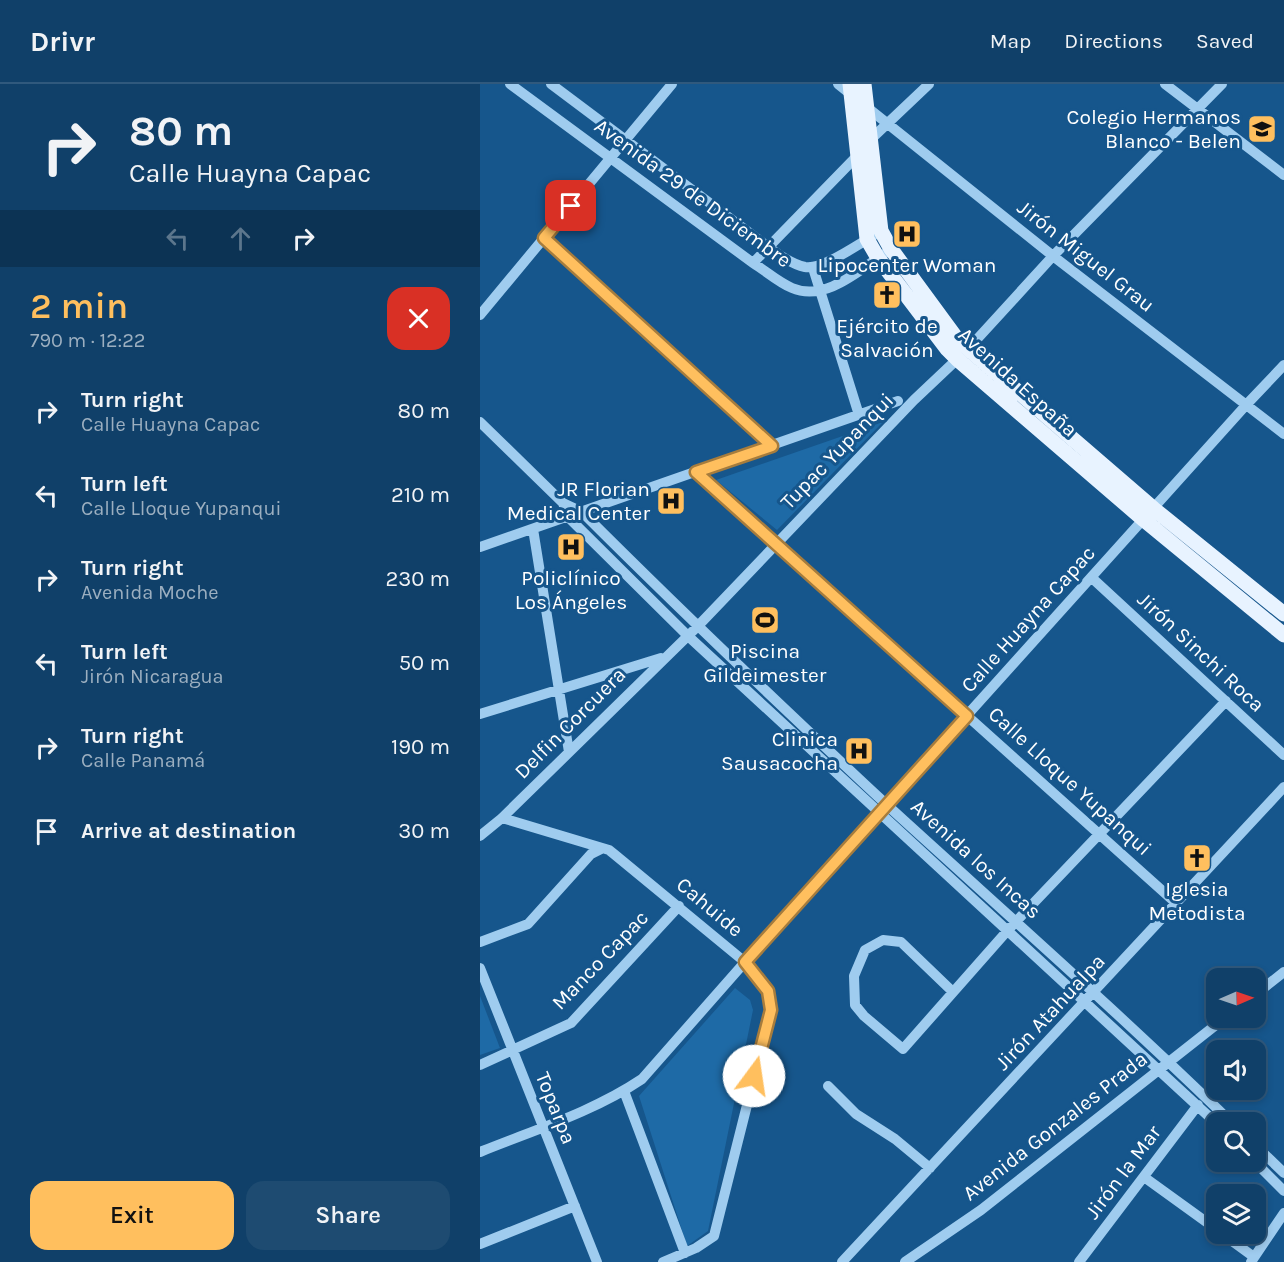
<!DOCTYPE html>
<html lang="en">
<head>
<meta charset="utf-8">
<style>
	:root { --surface:#104069; --page:#1e4b71; --text:#f1f3f6; --muted:#9cafc0; --line:#30597d; --accent:#ffbf5e }
	body { margin:0; font-family:Karla,sans-serif; background:var(--page); color:var(--text); height:100vh; display:flex; flex-direction:column; font-size:22px; white-space:nowrap }
	* { box-sizing:border-box; margin:0 }
	p { font-size:20px; color:var(--muted) }
	.icon { flex:none; width:33px; height:33px; fill:none; stroke:currentColor; stroke-width:2; stroke-linecap:round; stroke-linejoin:round }
	.map { position:relative; flex:1; overflow:hidden }
	.details { display:flex; flex-direction:column; background:var(--surface); width:480px }
	.details>* { flex:none }
	.banner { background:#104069; color:var(--text); overflow:hidden }
	.needle { width:39px; rotate:88deg }
	.controls { position:absolute; left:726px; top:884px; display:grid; gap:12px }
	.controls a { display:grid; place-items:center; width:60px; height:60px; border-radius:12px; background:var(--surface); box-shadow:0 3px 9px #0003,0 0 0 2px var(--line); font-size:30px }
	.pin { position:absolute; display:grid; place-items:center; width:51px; height:51px; color:#fff; margin:-26px; border-radius:12px; box-shadow:0 3px 9px #0006 }
	.me { position:absolute; width:66px; margin:-33px; rotate:14deg; stroke-linejoin:round; filter:drop-shadow(0 0 4px #0008) }
	.turn { display:flex; align-items:center; gap:21px; height:126px; padding:0 30px; font-size:27px }
	.turn .icon { width:78px; height:78px; stroke-width:2.5 }
	.turn b { display:block; font-size:42px; line-height:51px }
	.lanes { display:flex; align-items:center; height:57px; padding:0 30px; background:#0003; justify-content:center; gap:30px; direction:ltr }
	.lanes .off { opacity:.35 }
	.round { display:grid; place-items:center; flex:none; width:63px; height:63px; border-radius:18px; background:var(--page) }
	.headline { display:flex; align-items:center; justify-content:space-between; height:102px; padding:0 30px }
	h1 { font-size:36px; font-weight:600; line-height:45px; color:var(--accent) }
	.button { display:flex; gap:12px; margin-top:auto; padding:12px 30px }
	.button a { flex:1; height:69px; border-radius:18px; background:var(--accent); color:#111; font-size:24px; font-weight:600; line-height:69px; text-align:center }
	.button a+a { background:var(--page); color:var(--text) }
	ul { padding:0; list-style:none }
	li { display:flex; align-items:center; gap:18px; height:84px; padding:0 30px }
	li div { flex:1 }
	li b { display:block; font-size:22px }
	li em { font-style:normal }
	header { display:flex; align-items:center; gap:36px; box-sizing:border-box; height:84px; padding:0 30px; background:var(--surface); border-bottom:2px solid var(--line) }
	header strong { font-size:28px }
	nav { display:flex; gap:33px; margin-inline-start:auto; font-size:21px }
	main { display:flex; flex:1; min-height:0 }
	.map>svg:first-child { display:block }
</style>
</head>
<body>
<header>
<strong>Drivr</strong>
<nav><a>Map</a><a>Directions</a><a>Saved</a></nav>
</header>
<main>
<section class="details">
<div class="banner">
<div class="turn"><svg class="icon" aria-label="right" viewBox="0 0 24 24"><path d="M7 20v-9h11M14 6l5 5-5 5"/></svg><div><b>80 m</b>Calle Huayna Capac</div></div>
<div class="lanes"><svg class="icon off" aria-label="left" viewBox="0 0 24 24"><path d="M17 20v-9H6M10 6l-5 5 5 5"/></svg><svg class="icon off" aria-label="ahead" viewBox="0 0 24 24"><path d="M12 20V5M6 11l6-6 6 6"/></svg><svg class="icon" aria-label="right" viewBox="0 0 24 24"><path d="M7 20v-9h11M14 6l5 5-5 5"/></svg></div>
</div>
<div class="headline"><div><h1>2 min</h1><p>790 m · 12:22</p></div><a class="round" style="background:#d93025;color:#fff"><svg class="icon" aria-label="close" viewBox="0 0 24 24"><path d="M6 6l12 12M18 6L6 18"/></svg></a></div>
<ul>
<li><svg class="icon" aria-label="right" viewBox="0 0 24 24"><path d="M7 20v-9h11M14 6l5 5-5 5"/></svg><div><b>Turn right</b><p>Calle Huayna Capac</p></div><em>80 m</em></li>
<li><svg class="icon" aria-label="left" viewBox="0 0 24 24"><path d="M17 20v-9H6M10 6l-5 5 5 5"/></svg><div><b>Turn left</b><p>Calle Lloque Yupanqui</p></div><em>210 m</em></li>
<li><svg class="icon" aria-label="right" viewBox="0 0 24 24"><path d="M7 20v-9h11M14 6l5 5-5 5"/></svg><div><b>Turn right</b><p>Avenida Moche</p></div><em>230 m</em></li>
<li><svg class="icon" aria-label="left" viewBox="0 0 24 24"><path d="M17 20v-9H6M10 6l-5 5 5 5"/></svg><div><b>Turn left</b><p>Jirón Nicaragua</p></div><em>50 m</em></li>
<li><svg class="icon" aria-label="right" viewBox="0 0 24 24"><path d="M7 20v-9h11M14 6l5 5-5 5"/></svg><div><b>Turn right</b><p>Calle Panamá</p></div><em>190 m</em></li>
<li><svg class="icon" aria-label="arrive" viewBox="0 0 24 24"><path d="M6 21V4h12l-3 4 3 4H6"/></svg><div><b>Arrive at destination</b></div><em>30 m</em></li>
</ul>
<div class="button"><a>Exit</a><a>Share</a></div>
</section>
<div class="map">
<svg width="804" height="1178" viewBox="0 0 804 1178">
	<rect width="100%" height="100%" fill="#16568c"/>
	<path fill="#1e6aa6" d="M403 338 297 446 236 396Z
		M255 904 270 916 273 926 228 1147 207 1162 159 1012Z
		M0 912 20 964 0 971Z"/>
	<g fill="none" stroke-linecap="round" stroke-linejoin="round">
		<path stroke="#9fccef" stroke-width="10" d="M30 0 273 179C286 187 298 198 312 204 345 218 378 187 404 170
			M71 0 287 162C298 170 311 180 325 183 342 186 377 161 393 152
			M358 0 573 172 804 350
			M685 0 804 91
			M390 56 449 0
			M64 154 292 362
			M273 179 377 72
			M333 184 379 331
			M0 231 192 0
			M0 338 83 419 102 428C202 528 304 625 407 721 522 826 639 929 751 1038
			M215 388 696 819
			M83 419 88 433 208 552 736 1039
			M53 445 89 668
			M0 463 418 317
			M612 494 804 671
			M0 630 181 574
			M22 734 129 766 134 770 265 878 289 907 291 926 234 1152 216 1164 183 1178
			M0 752 22 734 217 543 434 316 488 265 573 172 742 0
			M0 858 48 840 111 770 121 765
			M0 884 117 1178
			M473 908 421 858 403 856 385 866 374 892 375 921 384 932 423 965 528 846 746 617
			M776 910 804 888
			M0 981 91 939 199 822
			M348 1002 376 1030 415 1055 450 1084
			M144 1007 205 1169
			M776 1062 804 1089
			M0 1068C54 1046 113 1028 162 995L265 878 767 320 804 281
			M774 1077 804 1107
			M664 1093 736 1145
			M741 1149 774 1173
			M0 1160 95 1122
			M362 1178 804 703
			M425 1178 501 1126 746 933
			M599 1178 718 1021
			M771 1178 804 1129"/>
		<path stroke="#e8f3ff" stroke-width="15" d="M370 0 387 155 398 174 467 265 477 275 664 436 804 551
			M384 0 401 147 411 165 477 255 674 425 804 530"/>
	</g>
	<g fill="none" stroke-linecap="round" stroke-linejoin="round">
		<g stroke="#a67c3d" stroke-width="15">
			<path id="route" d="M91 122 64 154 292 362 216 388 487 632 265 878 288 907 291 926 274 992"/>
		</g>
		<use href="#route" stroke="#ffbf5e" stroke-width="10"/>
	</g>
	<defs>
		<g id="university-square" transform="scale(1.5)"><rect x="-9" y="-9" width="18" height="18" rx="4" fill="#ffbf5e" stroke="#16568c"/><path d="M0-5L7-2L0 1L-7-2ZM-4 1L0 2.5L4 1V4Q0 6-4 4Z" fill="#111"/></g>
		<g id="hospital-square" transform="scale(1.5)"><rect x="-9" y="-9" width="18" height="18" rx="4" fill="#ffbf5e" stroke="#16568c"/><path d="M-5-5h3v3.5h4V-5h3V5h-3V1.5h-4V5h-3Z" fill="#111"/></g>
		<g id="church-square" transform="scale(1.5)"><rect x="-9" y="-9" width="18" height="18" rx="4" fill="#ffbf5e" stroke="#16568c"/><path d="M-1.2-6h2.4v3.5h3.3v2.4h-3.3V6h-2.4V-.1h-3.3v-2.4h3.3Z" fill="#111"/></g>
		<g id="stadium-square" transform="scale(1.5)"><rect x="-9" y="-9" width="18" height="18" rx="4" fill="#ffbf5e" stroke="#16568c"/><path d="M0-5a6.5 5 0 1 0 0 10a6.5 5 0 1 0 0-10ZM-3.5-1.8h7v3.6h-7Z" fill="#111"/></g>
	</defs>
	<g fill-rule="evenodd">
		<use href="#university-square" x="782" y="45"/>
		<use href="#hospital-square" x="427" y="150"/>
		<use href="#church-square" x="407" y="211"/>
		<use href="#hospital-square" x="191" y="417"/>
		<use href="#hospital-square" x="91" y="463"/>
		<use href="#stadium-square" x="285" y="536"/>
		<use href="#hospital-square" x="379" y="667"/>
		<use href="#church-square" x="717" y="774"/>
	</g>
	<g text-anchor="middle" dominant-baseline="central" stroke-width="6" stroke-linejoin="round" paint-order="stroke">
		<g font-size="21" fill="#fff" stroke="#16568c">
			<text x="761" y="33" text-anchor="end">Colegio Hermanos<tspan x="761" dy="24">Blanco - Belen</tspan></text>
			<text x="427" y="181">Lipocenter Woman</text>
			<text x="407" y="242">Ejército de<tspan x="407" dy="24">Salvación</tspan></text>
			<text x="170" y="405" text-anchor="end">JR Florian<tspan x="170" dy="24">Medical Center</tspan></text>
			<text x="91" y="494">Policlínico<tspan x="91" dy="24">Los Ángeles</tspan></text>
			<text x="285" y="567">Piscina<tspan x="285" dy="24">Gildeimester</tspan></text>
			<text x="358" y="655" text-anchor="end">Clinica<tspan x="358" dy="24">Sausacocha</tspan></text>
			<text x="717" y="805">Iglesia<tspan x="717" dy="24">Metodista</tspan></text>
		</g>
		<g font-size="21" fill="#fff" stroke="#16568c">
			<text transform="translate(213 109) rotate(36)">Avenida 29 de Diciembre</text>
			<text transform="translate(606 172) rotate(38)">Jirón Miguel Grau</text>
			<text transform="translate(538 298) rotate(42)">Avenida España</text>
			<text transform="translate(357 367) rotate(-46)">Tupac Yupanqui</text>
			<text transform="translate(548 535) rotate(-48)">Calle Huayna Capac</text>
			<text transform="translate(721 568) rotate(43)">Jirón Sinchi Roca</text>
			<text transform="translate(90 639) rotate(-45)">Delfin Corcuera</text>
			<text transform="translate(590 697) rotate(42)">Calle Lloque Yupanqui</text>
			<text transform="translate(496 775) rotate(42)">Avenida los Incas</text>
			<text transform="translate(230 823) rotate(40)">Cahuide</text>
			<text transform="translate(120 876) rotate(-46)">Manco Capac</text>
			<text transform="translate(570 928) rotate(-47)">Jirón Atahualpa</text>
			<text transform="translate(76 1024) rotate(68)">Toparpa</text>
			<text transform="translate(575 1042) rotate(-38)">Avenida Gonzales Prada</text>
			<text transform="translate(643 1088) rotate(-53)">Jirón la Mar</text>
		</g>
	</g>
</svg>
<div class="controls">
<a><svg class="needle" viewBox="-14 -14 28 28"><path d="M0-13l5 13h-10z" fill="#e53935"/><path d="M0 13l5-13h-10z" fill="#9cafc0"/></svg></a>
<a><svg class="icon" aria-label="sound" viewBox="0 0 24 24"><path d="M4 9h4l5-4v14l-5-4H4zM17 9q2 3 0 6"/></svg></a>
<a><svg class="icon" aria-label="search" viewBox="0 0 24 24"><circle cx="10" cy="10" r="6"/><path d="M15 15l6 6"/></svg></a>
<a><svg class="icon" aria-label="layers" viewBox="0 0 24 24"><path d="M12 4l9 5-9 5-9-5zM3 14l9 5 9-5"/></svg></a>
</div>
<div class="pin" style="left:91px;top:122px;background:#d93025"><svg class="icon" aria-label="arrive" viewBox="0 0 24 24"><path d="M6 21V4h12l-3 4 3 4H6"/></svg></div>
<svg class="me" style="left:274px;top:992px" viewBox="-20 -20 40 40"><circle r="19" fill="#fff"/><path d="M0-13L10 11 0 6-10 11z" fill="#ffbf5e"/></svg>
</div>
</main>
</body>
</html>
